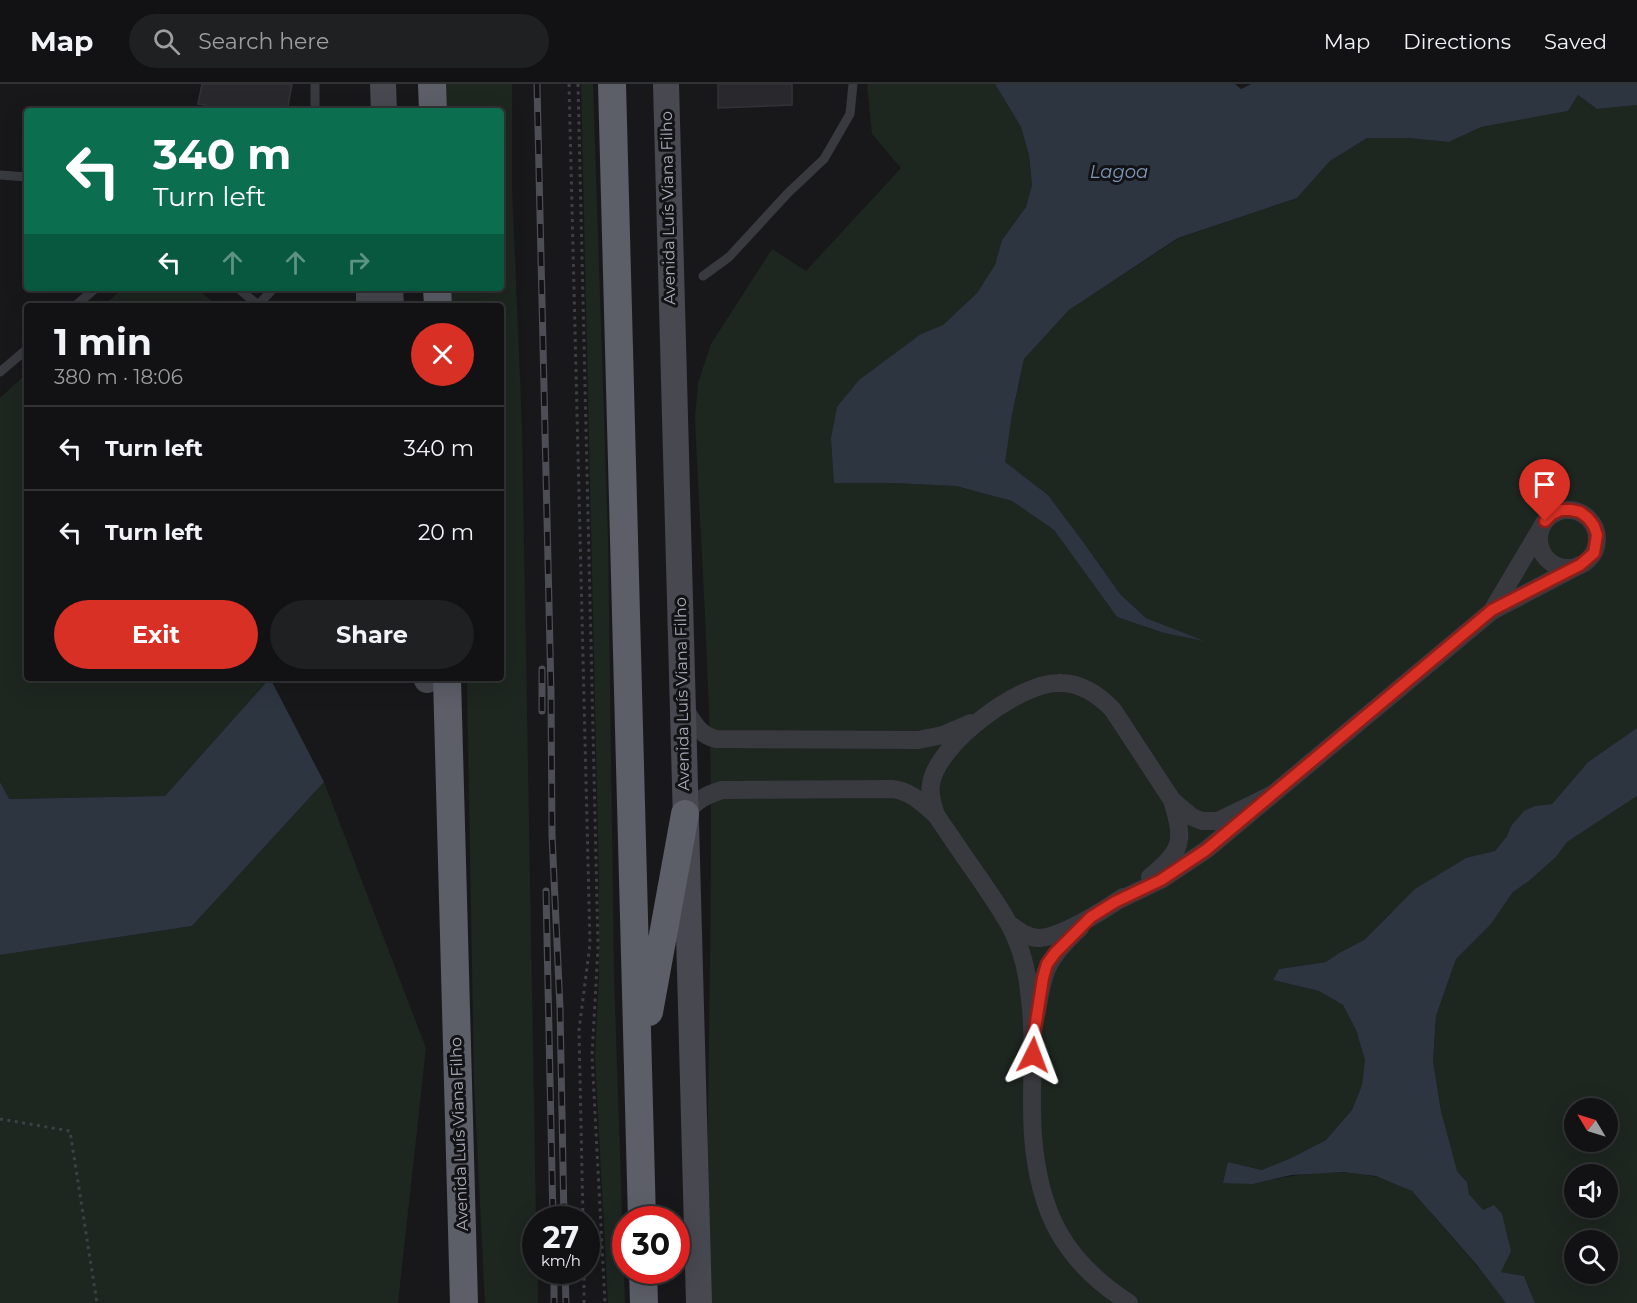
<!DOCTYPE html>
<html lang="en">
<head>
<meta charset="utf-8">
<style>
	:root { --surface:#121214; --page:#1f2022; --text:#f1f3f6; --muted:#9c9ea0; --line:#313234; --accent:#d93025 }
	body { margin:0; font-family:Montserrat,sans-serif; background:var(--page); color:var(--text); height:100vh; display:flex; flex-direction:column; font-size:22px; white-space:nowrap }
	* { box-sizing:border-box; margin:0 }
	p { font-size:20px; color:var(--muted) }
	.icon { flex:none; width:33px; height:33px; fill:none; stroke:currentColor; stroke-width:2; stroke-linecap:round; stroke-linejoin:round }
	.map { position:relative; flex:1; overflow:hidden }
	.drawer { position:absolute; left:24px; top:219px; width:480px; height:378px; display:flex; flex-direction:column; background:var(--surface); border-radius:6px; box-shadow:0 6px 24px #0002,0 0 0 2px var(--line) }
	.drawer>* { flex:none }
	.top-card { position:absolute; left:24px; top:24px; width:480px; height:183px; border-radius:6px; box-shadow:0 6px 24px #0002,0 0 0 2px var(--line); background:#0b6e4f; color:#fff; overflow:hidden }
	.needle { width:39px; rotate:308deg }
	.buttons { position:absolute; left:1564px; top:1014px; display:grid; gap:12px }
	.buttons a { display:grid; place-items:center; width:54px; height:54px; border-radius:50%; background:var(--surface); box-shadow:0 6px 24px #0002,0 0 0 2px var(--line); font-size:30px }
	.speed { position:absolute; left:522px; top:1122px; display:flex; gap:12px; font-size:30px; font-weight:700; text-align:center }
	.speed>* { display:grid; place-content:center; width:78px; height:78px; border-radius:50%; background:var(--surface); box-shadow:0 6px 24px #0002,0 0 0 2px var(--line); line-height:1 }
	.speed small { font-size:15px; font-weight:400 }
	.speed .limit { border:9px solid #d22; background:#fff; color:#111 }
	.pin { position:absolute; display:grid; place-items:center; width:51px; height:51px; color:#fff; margin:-62px -26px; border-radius:50% 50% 50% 0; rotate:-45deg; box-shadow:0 0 6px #0007 }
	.pin .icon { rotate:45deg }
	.me { position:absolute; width:66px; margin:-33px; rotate:3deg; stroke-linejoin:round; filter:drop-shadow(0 0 4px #0008) }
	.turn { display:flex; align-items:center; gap:21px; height:126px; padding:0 30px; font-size:27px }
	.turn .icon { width:78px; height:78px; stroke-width:2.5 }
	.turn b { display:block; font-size:42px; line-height:51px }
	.lanes { display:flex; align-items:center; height:57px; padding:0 30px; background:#0003; justify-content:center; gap:30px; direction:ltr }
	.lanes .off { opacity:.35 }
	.round { display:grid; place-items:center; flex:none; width:63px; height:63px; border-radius:32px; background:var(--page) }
	.summary { display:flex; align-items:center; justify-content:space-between; height:102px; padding:0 30px }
	h1 { font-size:36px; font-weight:700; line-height:45px }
	.cta { display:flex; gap:12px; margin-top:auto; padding:12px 30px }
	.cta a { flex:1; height:69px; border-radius:36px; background:var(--accent); color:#fff; font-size:24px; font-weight:700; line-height:69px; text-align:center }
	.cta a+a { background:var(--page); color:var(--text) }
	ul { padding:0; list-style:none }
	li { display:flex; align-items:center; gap:18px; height:84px; padding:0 30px; border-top:2px solid var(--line) }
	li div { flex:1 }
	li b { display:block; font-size:22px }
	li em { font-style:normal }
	header { display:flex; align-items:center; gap:36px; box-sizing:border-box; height:84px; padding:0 30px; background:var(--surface); border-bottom:2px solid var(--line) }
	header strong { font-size:28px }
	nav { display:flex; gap:33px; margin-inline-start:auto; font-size:21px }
	.search { width:420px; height:54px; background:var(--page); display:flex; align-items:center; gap:15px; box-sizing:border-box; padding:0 21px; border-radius:33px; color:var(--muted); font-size:22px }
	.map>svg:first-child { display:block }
</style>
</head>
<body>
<header>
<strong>Map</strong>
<div class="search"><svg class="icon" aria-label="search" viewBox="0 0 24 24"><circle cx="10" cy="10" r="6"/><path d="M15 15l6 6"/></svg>Search here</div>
<nav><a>Map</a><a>Directions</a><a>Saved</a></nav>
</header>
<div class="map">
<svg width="1637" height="1219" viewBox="0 0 1637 1219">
	<rect width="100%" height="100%" fill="#18181b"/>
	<path fill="#1e2620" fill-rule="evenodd" d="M444 0H512V103L522 342 536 1135V1186L538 1187V1219H485L474 999 467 594H501V222H451V204H501V27H445Z
		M581 0H593L608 454 614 893 625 1219H608L595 973 599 893V796Z
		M867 0H995L1021 43 1029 71 1032 101 1026 123 1002 156 995 181 977 209 943 241 921 250 834 399H893L956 402 1012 417 1054 446 1117 533 1164 549 1199 556 1146 534 1120 510 1084 459 1048 411 1004 378 1012 331 1024 275 1069 226 1179 154 1297 114 1330 77 1367 54H1408L1449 58 1481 43 1568 27 1578 11 1597 25 1637 21V644L1588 678 1552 720 1535 722 1511 742 1507 752 1495 767 1466 775 1388 831 1364 856 1339 869 1326 878 1279 885 1273 896 1319 907 1343 921 1356 946 1365 976 1362 1001 1352 1026 1326 1056 1291 1074 1262 1086 1228 1078 1253 1100C1305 1088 1361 1079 1410 1106 1420 1112 1428 1125 1435 1134 1460 1162 1484 1189 1506 1219H707C706 1059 711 898 711 738 711 603 701 469 695 334L698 299 711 260 772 165 806 187 901 84 872 50Z
		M123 204H195L219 222H103Z
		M27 289V594H270L165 712 8 715 0 698V314Z
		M324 698 426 964 398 1219H0V871L192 842Z
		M1637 712V1219H1535L1524 1192 1501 1188 1483 1127 1469 1110 1467 1098 1457 1087 1449 1063 1441 1027 1433 977 1436 932 1456 875 1491 840 1513 808 1529 797 1556 773 1567 758ZM1575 1024H1608V1058H1575ZM1575 1090H1608V1124H1575ZM1575 1156H1608V1190H1575Z"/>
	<path fill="#2d3540" d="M995 0H1235L1241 5 1251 0H1637V21L1597 25 1578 11 1568 27 1481 43 1449 58 1408 54H1367L1330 77 1297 114 1178 154 1069 226 1024 275 1012 331 1005 378 1048 411 1084 459 1120 510 1146 534 1204 557 1164 549 1117 533 1054 446 1012 417 956 402 893 399H834L831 354 837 323 859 296 921 250 943 241 977 209 995 181 1002 156 1026 123 1032 101 1029 71 1021 43Z
		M270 594 324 698 192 842 0 871V698L9 715 165 712Z
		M1637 644V712L1567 758 1556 773 1529 797 1513 808 1491 840 1456 875 1436 932 1433 977 1441 1027 1457 1087 1467 1098 1469 1110 1483 1126 1494 1121 1502 1130 1511 1167 1501 1188 1524 1192 1535 1219H1506L1476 1180 1412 1107 1376 1092 1343 1088 1291 1091 1253 1100 1223 1099 1228 1078 1262 1086 1291 1074 1326 1056 1352 1026 1362 1001 1365 976 1356 946 1343 921 1319 907 1273 896 1279 885 1326 878 1339 869 1364 856 1415 805 1466 774 1495 767 1507 752 1511 742 1524 727 1535 722 1552 720 1588 678Z"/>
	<path fill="#29282c" stroke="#333237" stroke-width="1.5" d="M202 0H292L287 27H205L206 21 198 20Z
		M718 0H792V21L718 24Z"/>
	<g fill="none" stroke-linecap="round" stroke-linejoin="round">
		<path stroke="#3f4047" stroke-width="3" stroke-dasharray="3 4.5" stroke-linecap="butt" d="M569 0 590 860 579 946 583 1136
			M578 0 598 863 592 972 605 1219
			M0 1035 70 1047 97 1219
			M584 1186V1219"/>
		<path stroke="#393940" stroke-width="9" d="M315 0V27
			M0 91 27 93
			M703 192 729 173 788 109 824 75 850 30 853 0
			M238 204 259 222
			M258 221 274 204
			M75 222 96 204
			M0 288 27 265"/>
		<path stroke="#393940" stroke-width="18" d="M1539 455a29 29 0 1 1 58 0a29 29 0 1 1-58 0Z
			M1493 525 1540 446
			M684 623C692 637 699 651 716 655L918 656 943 651 971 639
			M685 730C696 717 705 711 722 706L892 705C911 707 922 719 936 731
			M1150 793C1184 765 1184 757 1172 716
			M1115 818 1161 796 1206 766 1492 527 1580 481
			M1012 842C1020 848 1027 853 1038 854 1060 854 1104 826 1123 813
			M1037 928C1043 885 1048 874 1080 844
			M1129 1219C1064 1177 1039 1129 1033 1052 1030 1010 1035 967 1031 925 1029 908 1028 891 1023 875 1015 844 998 822 980 795 965 774 951 753 936 731 933 721 929 711 931 700 937 660 1019 599 1058 599 1080 598 1099 611 1113 626L1172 716 1192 733 1202 737H1218L1271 711"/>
		<path stroke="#474850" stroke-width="26" d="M383 0 384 27
			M666 0 699 1219
			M369 204V222
			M390 204 391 222
			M427 594V596"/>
		<path stroke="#5c5e68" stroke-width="28" d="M432 0 433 27
			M612 0 642 1136
			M437 204 438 222
			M447 594 464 1219
			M649 928 685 730
			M643 1186 644 1219"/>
		<g stroke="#4c4d55" stroke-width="7">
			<path id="rail" d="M537 0 551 608 552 751 560 924 564 1136
				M542 585V627
				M546 807 553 1136
				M554 1186V1219
				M565 1186 566 1219"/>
		</g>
		<use href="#rail" stroke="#131316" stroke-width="4.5" stroke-dasharray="14" stroke-linecap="butt"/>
	</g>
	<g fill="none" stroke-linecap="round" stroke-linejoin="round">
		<g stroke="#8d1f18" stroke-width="15">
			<path id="route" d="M1033 971 1034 951 1043 894 1047 880 1055 869 1091 833 1115 818 1161 796 1206 766 1492 526 1580 481 1594 469 1597 451 1594 442 1588 434 1580 428 1571 426H1561L1552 430 1545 437"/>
		</g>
		<use href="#route" stroke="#d93025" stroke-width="10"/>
	</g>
	<g text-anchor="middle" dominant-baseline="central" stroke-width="6" stroke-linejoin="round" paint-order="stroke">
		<g font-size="16" fill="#aaadbb" stroke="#131316">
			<text transform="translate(668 124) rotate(-91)">Avenida Luís Viana Filho</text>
			<text transform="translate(682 610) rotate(-91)">Avenida Luís Viana Filho</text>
			<text transform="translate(459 1050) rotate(-92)">Avenida Luís Viana Filho</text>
		</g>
		<g font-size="18" font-style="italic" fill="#7e97b9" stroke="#131316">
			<text x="1119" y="88">Lagoa</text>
		</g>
	</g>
</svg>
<div class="buttons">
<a><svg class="needle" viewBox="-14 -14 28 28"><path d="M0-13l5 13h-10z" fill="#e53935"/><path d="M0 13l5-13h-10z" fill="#9c9ea0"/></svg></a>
<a><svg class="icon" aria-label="sound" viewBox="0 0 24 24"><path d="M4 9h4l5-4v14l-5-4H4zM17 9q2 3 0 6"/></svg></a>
<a><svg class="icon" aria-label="search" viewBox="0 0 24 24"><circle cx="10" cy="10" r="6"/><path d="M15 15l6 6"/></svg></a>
</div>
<div class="speed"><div>27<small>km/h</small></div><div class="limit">30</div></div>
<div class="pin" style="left:1545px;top:437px;background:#d93025"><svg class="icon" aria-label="arrive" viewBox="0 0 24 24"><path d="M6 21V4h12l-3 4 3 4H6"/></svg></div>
<svg class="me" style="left:1033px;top:971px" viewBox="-20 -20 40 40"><path d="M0-17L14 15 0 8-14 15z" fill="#d93025" stroke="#fff" stroke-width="4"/></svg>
<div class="top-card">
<div class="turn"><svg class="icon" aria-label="left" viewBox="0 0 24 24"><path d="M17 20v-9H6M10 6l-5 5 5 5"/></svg><div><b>340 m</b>Turn left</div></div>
<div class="lanes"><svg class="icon" aria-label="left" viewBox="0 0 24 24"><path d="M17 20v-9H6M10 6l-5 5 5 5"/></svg><svg class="icon off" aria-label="ahead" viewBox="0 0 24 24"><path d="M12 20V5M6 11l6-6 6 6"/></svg><svg class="icon off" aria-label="ahead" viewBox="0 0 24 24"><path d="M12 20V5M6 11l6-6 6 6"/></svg><svg class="icon off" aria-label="right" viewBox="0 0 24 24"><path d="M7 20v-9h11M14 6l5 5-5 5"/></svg></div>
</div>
<section class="drawer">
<div class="summary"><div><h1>1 min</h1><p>380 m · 18:06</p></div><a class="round" style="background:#d93025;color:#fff"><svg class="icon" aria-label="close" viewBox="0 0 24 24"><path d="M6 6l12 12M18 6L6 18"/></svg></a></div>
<ul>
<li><svg class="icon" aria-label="left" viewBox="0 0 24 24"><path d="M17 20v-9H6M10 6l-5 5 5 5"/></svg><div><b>Turn left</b></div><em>340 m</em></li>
<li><svg class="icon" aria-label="left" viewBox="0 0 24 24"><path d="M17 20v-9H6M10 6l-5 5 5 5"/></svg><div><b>Turn left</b></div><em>20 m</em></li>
</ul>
<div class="cta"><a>Exit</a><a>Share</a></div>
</section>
</div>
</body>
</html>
